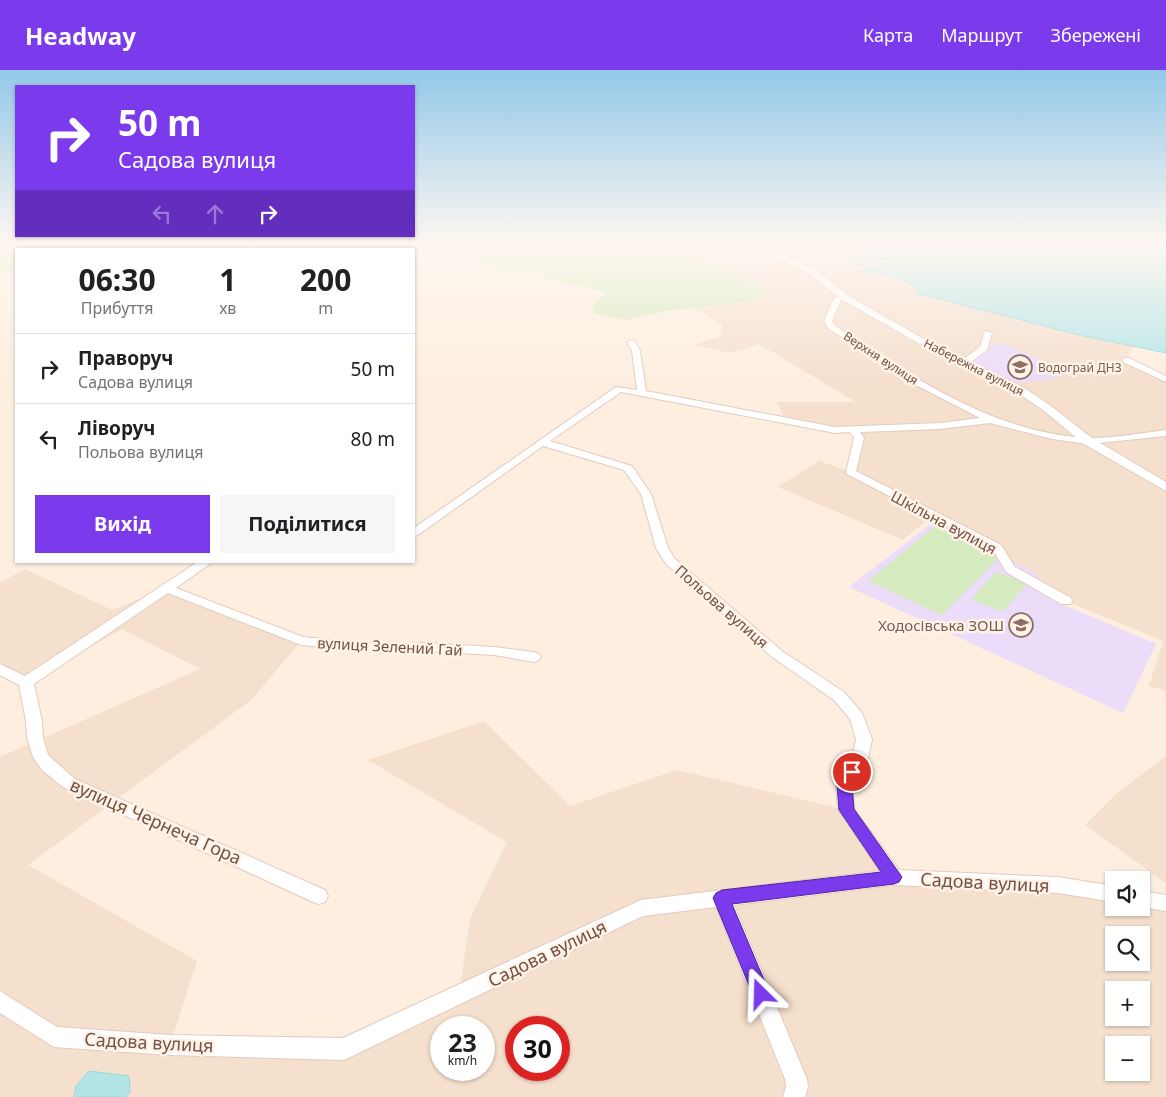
<!DOCTYPE html>
<html lang="uk">
<head>
<meta charset="utf-8">
<style>
	:root { --surface:#fff; --page:#f6f6f6; --text:#202124; --muted:#757577; --line:#e0e0e0; --accent:#7c3aed }
	body { margin:0; font-family:"Noto Sans",sans-serif; background:var(--page); color:var(--text); height:100vh; display:flex; flex-direction:column; font-size:19px; white-space:nowrap }
	* { box-sizing:border-box; margin:0 }
	p { font-size:16px; color:var(--muted) }
	.icon { flex:none; width:28px; height:28px; fill:none; stroke:currentColor; stroke-width:2; stroke-linecap:round; stroke-linejoin:round }
	.map { position:relative; flex:1; overflow:hidden }
	.details { position:absolute; left:15px; top:178px; width:400px; height:315px; display:flex; flex-direction:column; background:var(--surface); border-radius:0px; box-shadow:0 1px 4px #0004 }
	.details>* { flex:none }
	.top-card { position:absolute; left:15px; top:15px; width:400px; height:152px; border-radius:0px; box-shadow:0 1px 4px #0004; background:#7c3aed; color:#fff; overflow:hidden }
	.fabs { position:absolute; left:1105px; top:801px; display:grid; gap:10px }
	.fabs a { display:grid; place-items:center; width:45px; height:45px; border-radius:0px; background:var(--surface); box-shadow:0 1px 4px #0004; font-size:25px }
	.speed { position:absolute; left:430px; top:946px; display:flex; gap:10px; font-size:25px; font-weight:700; text-align:center }
	.speed>* { display:grid; place-content:center; width:65px; height:65px; border-radius:50%; background:var(--surface); box-shadow:0 1px 4px #0004; line-height:1 }
	.speed small { font-size:12px; font-weight:400 }
	.speed .limit { border:8px solid #d22; background:#fff; color:#111 }
	.pin { position:absolute; display:grid; place-items:center; width:42px; height:42px; color:#fff; margin:-21px; border:2px solid #fff; border-radius:50%; box-shadow:0 1px 5px #0007 }
	.me { position:absolute; width:55px; margin:-28px; rotate:338deg; stroke-linejoin:round; filter:drop-shadow(0 0 4px #0008) }
	.turn { display:flex; align-items:center; gap:18px; height:105px; padding:0 20px; font-size:22px }
	.turn .icon { width:65px; height:65px; stroke-width:2.5 }
	.turn b { display:block; font-size:35px; line-height:42px }
	.lanes { display:flex; align-items:center; height:48px; padding:0 20px; background:#0003; justify-content:center; gap:25px; direction:ltr }
	.lanes .off { opacity:.35 }
	.eta { display:flex; justify-content:space-evenly; align-items:center; height:85px; text-align:center }
	.eta b { font-size:30px; font-weight:700; line-height:35px }
	.action { display:flex; gap:10px; margin-top:auto; padding:10px 20px }
	.action a { flex:1; height:58px; border-radius:0px; background:var(--accent); color:#fff; font-size:20px; font-weight:700; line-height:58px; text-align:center }
	.action a+a { background:var(--page); color:var(--text) }
	ul { padding:0; list-style:none }
	li { display:flex; align-items:center; gap:15px; height:70px; padding:0 20px; border-top:1px solid var(--line) }
	li div { flex:1 }
	li b { display:block; font-size:19px }
	li em { font-style:normal }
	header { display:flex; align-items:center; gap:30px; box-sizing:border-box; height:70px; padding:0 25px; background:var(--accent); color:#fff }
	header strong { font-size:24px }
	nav { display:flex; gap:28px; margin-inline-start:auto; font-size:18px }
	.map>svg:first-child { display:block }
</style>
</head>
<body>
<header>
<strong>Headway</strong>
<nav><a>Карта</a><a>Маршрут</a><a>Збережені</a></nav>
</header>
<div class="map">
<svg width="1166" height="1027" viewBox="0 0 1166 1027">
	<rect width="100%" height="100%" fill="#fdeedf"/>
	<path fill="#f5dfcd" fill-rule="evenodd" d="M653 173H820L846 188 854 190 858 201 872 204 880 202 902 209 918 219 917 223 1033 253 1133 276 1126 290 1166 309V621L1149 616 1163 571 1066 531 1004 486 933 445 903 470 778 417 819 391 851 402 856 382 854 361 784 348 777 332H856L759 274 731 283 694 275 720 266 722 255 694 238 755 232 769 222 691 184 667 180Z
		M25 499 112 540 166 518 301 571 251 630 28 795 197 891 170 975 344 979 459 925 470 849 507 772 368 690 484 651 570 736 677 700 846 740 894 807 1114 824V838H1141V829L1166 833V1027H0V687L200 599 122 559 26 612 0 599V513ZM1114 865H1141V892H1114ZM1114 920H1141V948H1114ZM441 958H484V1000H441ZM516 958H559V1000H516ZM1114 975H1141V1002H1114Z
		M1166 686V813L1085 755 1117 723Z"/>
	<path fill="#ebdcf9" d="M987 273H1002L1071 302 1053 309 1015 313 968 292 987 281Z
		M936 450 1036 503 1052 530 1156 574 1123 643 849 517Z"/>
	<path fill="#d5eabe" d="M0 173H202L191 179H16V200L0 203Z
		M397 173H653C669 181 677 180 693 185 719 194 744 210 769 222L755 231 666 241 625 250 594 243 593 236 606 222 541 207 545 204 526 199H503L400 177 402 175Z
		M935 456 1003 484 942 545 868 511Z
		M996 502 1027 514 1003 542 971 529Z"/>
	<path fill="#b3e5e7" stroke="#99d6d9" d="M851 173H1166V283L1079 265 916 223 918 219C906 212 895 205 881 203 873 201 867 205 858 201L902 188 894 187 857 196 854 190 846 188 862 185 858 184Z
		M89 1001 129 1006 130 1022 126 1027H74L76 1016Z"/>
	<g fill="none" stroke-linecap="round" stroke-linejoin="round">
		<g stroke="#e3cbbe" stroke-width="2">
			<path id="minor" d="M844 225 848 227 841 230 832 251 834 255C911 306 991 362 1087 368 1110 369 1142 363 1166 360V366L1088 374 1052 369 990 353 940 359 860 362 864 368 856 401 1001 475 1015 497 1071 528 1072 531 1071 534H1061L1006 502 993 480 847 404 846 402 854 368 850 362 835 363 621 322 550 371 632 396 651 424 668 478 675 489 782 581 844 622 862 643 872 669 868 688 852 716 854 739 899 800 1058 807 1114 816V832L1058 823 894 815 734 835 807 1009 808 1017 805 1027H783L786 1017 785 1009 716 837 643 846 344 990 170 985 54 977 0 943V921L57 957 170 965 343 968 641 830 880 801 838 740 836 716 852 688 856 669 850 649 834 630 772 587 666 494 656 478 641 424 624 400 543 376 418 465 414 466V458L616 317 637 320 632 281 627 272 631 270H634L640 281 646 321 835 357 940 353 980 348 904 309 828 258 824 251 834 228Z
				M985 261 992 263 987 280 967 295H961V291L980 277Z
				M1123 288H1129L1166 306V312L1123 292Z
				M199 491H214L176 518 303 567 386 575 425 573 494 577 534 582 539 584 541 587 539 590 534 592 494 585 425 581 386 583 301 575 168 523 34 614 42 651 43 668 48 685 75 709 325 820 328 826 325 832 319 834 313 832 63 717 42 700 33 687 27 668 26 651 19 615 0 605V594L25 606Z
				M1141 821 1166 825V841L1141 837Z"/>
		</g>
		<g stroke="#e3cbbe" stroke-width="2">
			<path id="tertiary" d="M746 173H755L815 199 847 225 945 281 1023 317 1051 336 1092 368 1166 412V421L1084 374 1043 340 1015 321 939 285 841 229 809 203Z"/>
		</g>
		<use href="#minor" fill="#fff" fill-rule="evenodd"/>
		<use href="#tertiary" fill="#fff" fill-rule="evenodd"/>
	</g>
	<linearGradient id="sky" x2="0" y2="1"><stop stop-color="#93c8e8"/><stop offset="0.55" stop-color="#fef7f1"/><stop offset="1" stop-color="#fef7f1" stop-opacity="0"/></linearGradient>
	<rect width="1166" height="316" fill="url(#sky)"/>
	<path fill="#7c3aed" stroke="#51269a" d="M852 697 857 698 860 702 852 716 854 739 902 807 899 812 894 814 732 834 770 924 768 930 761 933 755 930 713 828 716 823 722 820 881 802 839 740 837 716 847 698Z"/>
	<defs>
		<g id="school-ring" transform="scale(1.25)"><circle r="9.5" fill="#fff2e6" stroke="#8d6e63" stroke-width="1.5"/><path d="M0-5L7-2L0 1L-7-2ZM-4 1L0 2.5L4 1V4Q0 6-4 4Z" fill="#8d6e63"/></g>
	</defs>
	<g fill-rule="evenodd">
		<use href="#school-ring" x="1020" y="297"/>
		<use href="#school-ring" x="1021" y="555"/>
	</g>
	<g text-anchor="middle" dominant-baseline="central" stroke-width="5" stroke-linejoin="round" paint-order="stroke">
		<g font-size="12" fill="#745146" stroke="#fff2e6">
			<text transform="translate(881 288) rotate(33)">Верхня вулиця</text>
			<text transform="translate(974 297) rotate(27)">Набережна вулиця</text>
		</g>
		<g font-size="12" fill="#785e54" stroke="#fff2e6" text-anchor="start">
			<text x="1038" y="297">Водограй ДНЗ</text>
		</g>
		<g font-size="15" fill="#745146" stroke="#fff2e6">
			<text transform="translate(944 452) rotate(28)">Шкільна вулиця</text>
			<text transform="translate(722 536) rotate(41)">Польова вулиця</text>
			<text transform="translate(390 576) rotate(3)">вулиця Зелений Гай</text>
		</g>
		<g font-size="15" fill="#785e54" stroke="#fff2e6" text-anchor="end">
			<text x="1004" y="555">Ходосівська ЗОШ</text>
		</g>
		<g font-size="18" fill="#745146" stroke="#fff2e6">
			<text transform="translate(156 751) rotate(24)">вулиця Чернеча Гора</text>
			<text transform="translate(985 812) rotate(3)">Садова вулиця</text>
			<text transform="translate(547 883) rotate(-26)">Садова вулиця</text>
			<text transform="translate(149 972) rotate(3)">Садова вулиця</text>
		</g>
	</g>
</svg>
<div class="fabs">
<a><svg class="icon" aria-label="sound" viewBox="0 0 24 24"><path d="M4 9h4l5-4v14l-5-4H4zM17 9q2 3 0 6"/></svg></a>
<a><svg class="icon" aria-label="search" viewBox="0 0 24 24"><circle cx="10" cy="10" r="6"/><path d="M15 15l6 6"/></svg></a>
<a>+</a>
<a>−</a>
</div>
<div class="speed"><div>23<small>km/h</small></div><div class="limit">30</div></div>
<div class="pin" style="left:852px;top:702px;background:#d93025"><svg class="icon" aria-label="arrive" viewBox="0 0 24 24"><path d="M6 21V4h12l-3 4 3 4H6"/></svg></div>
<svg class="me" style="left:761px;top:924px" viewBox="-20 -20 40 40"><path d="M0-17L14 15 0 8-14 15z" fill="#7c3aed" stroke="#fff" stroke-width="4"/></svg>
<div class="top-card">
<div class="turn"><svg class="icon" aria-label="right" viewBox="0 0 24 24"><path d="M7 20v-9h11M14 6l5 5-5 5"/></svg><div><b>50 m</b>Садова вулиця</div></div>
<div class="lanes"><svg class="icon off" aria-label="left" viewBox="0 0 24 24"><path d="M17 20v-9H6M10 6l-5 5 5 5"/></svg><svg class="icon off" aria-label="ahead" viewBox="0 0 24 24"><path d="M12 20V5M6 11l6-6 6 6"/></svg><svg class="icon" aria-label="right" viewBox="0 0 24 24"><path d="M7 20v-9h11M14 6l5 5-5 5"/></svg></div>
</div>
<section class="details">
<div class="eta">
<div><b>06:30</b><p>Прибуття</p></div>
<div><b>1</b><p>хв</p></div>
<div><b>200</b><p>m</p></div>
</div>
<ul>
<li><svg class="icon" aria-label="right" viewBox="0 0 24 24"><path d="M7 20v-9h11M14 6l5 5-5 5"/></svg><div><b>Праворуч</b><p>Садова вулиця</p></div><em>50 m</em></li>
<li><svg class="icon" aria-label="left" viewBox="0 0 24 24"><path d="M17 20v-9H6M10 6l-5 5 5 5"/></svg><div><b>Ліворуч</b><p>Польова вулиця</p></div><em>80 m</em></li>
</ul>
<div class="action"><a>Вихід</a><a>Поділитися</a></div>
</section>
</div>
</body>
</html>
